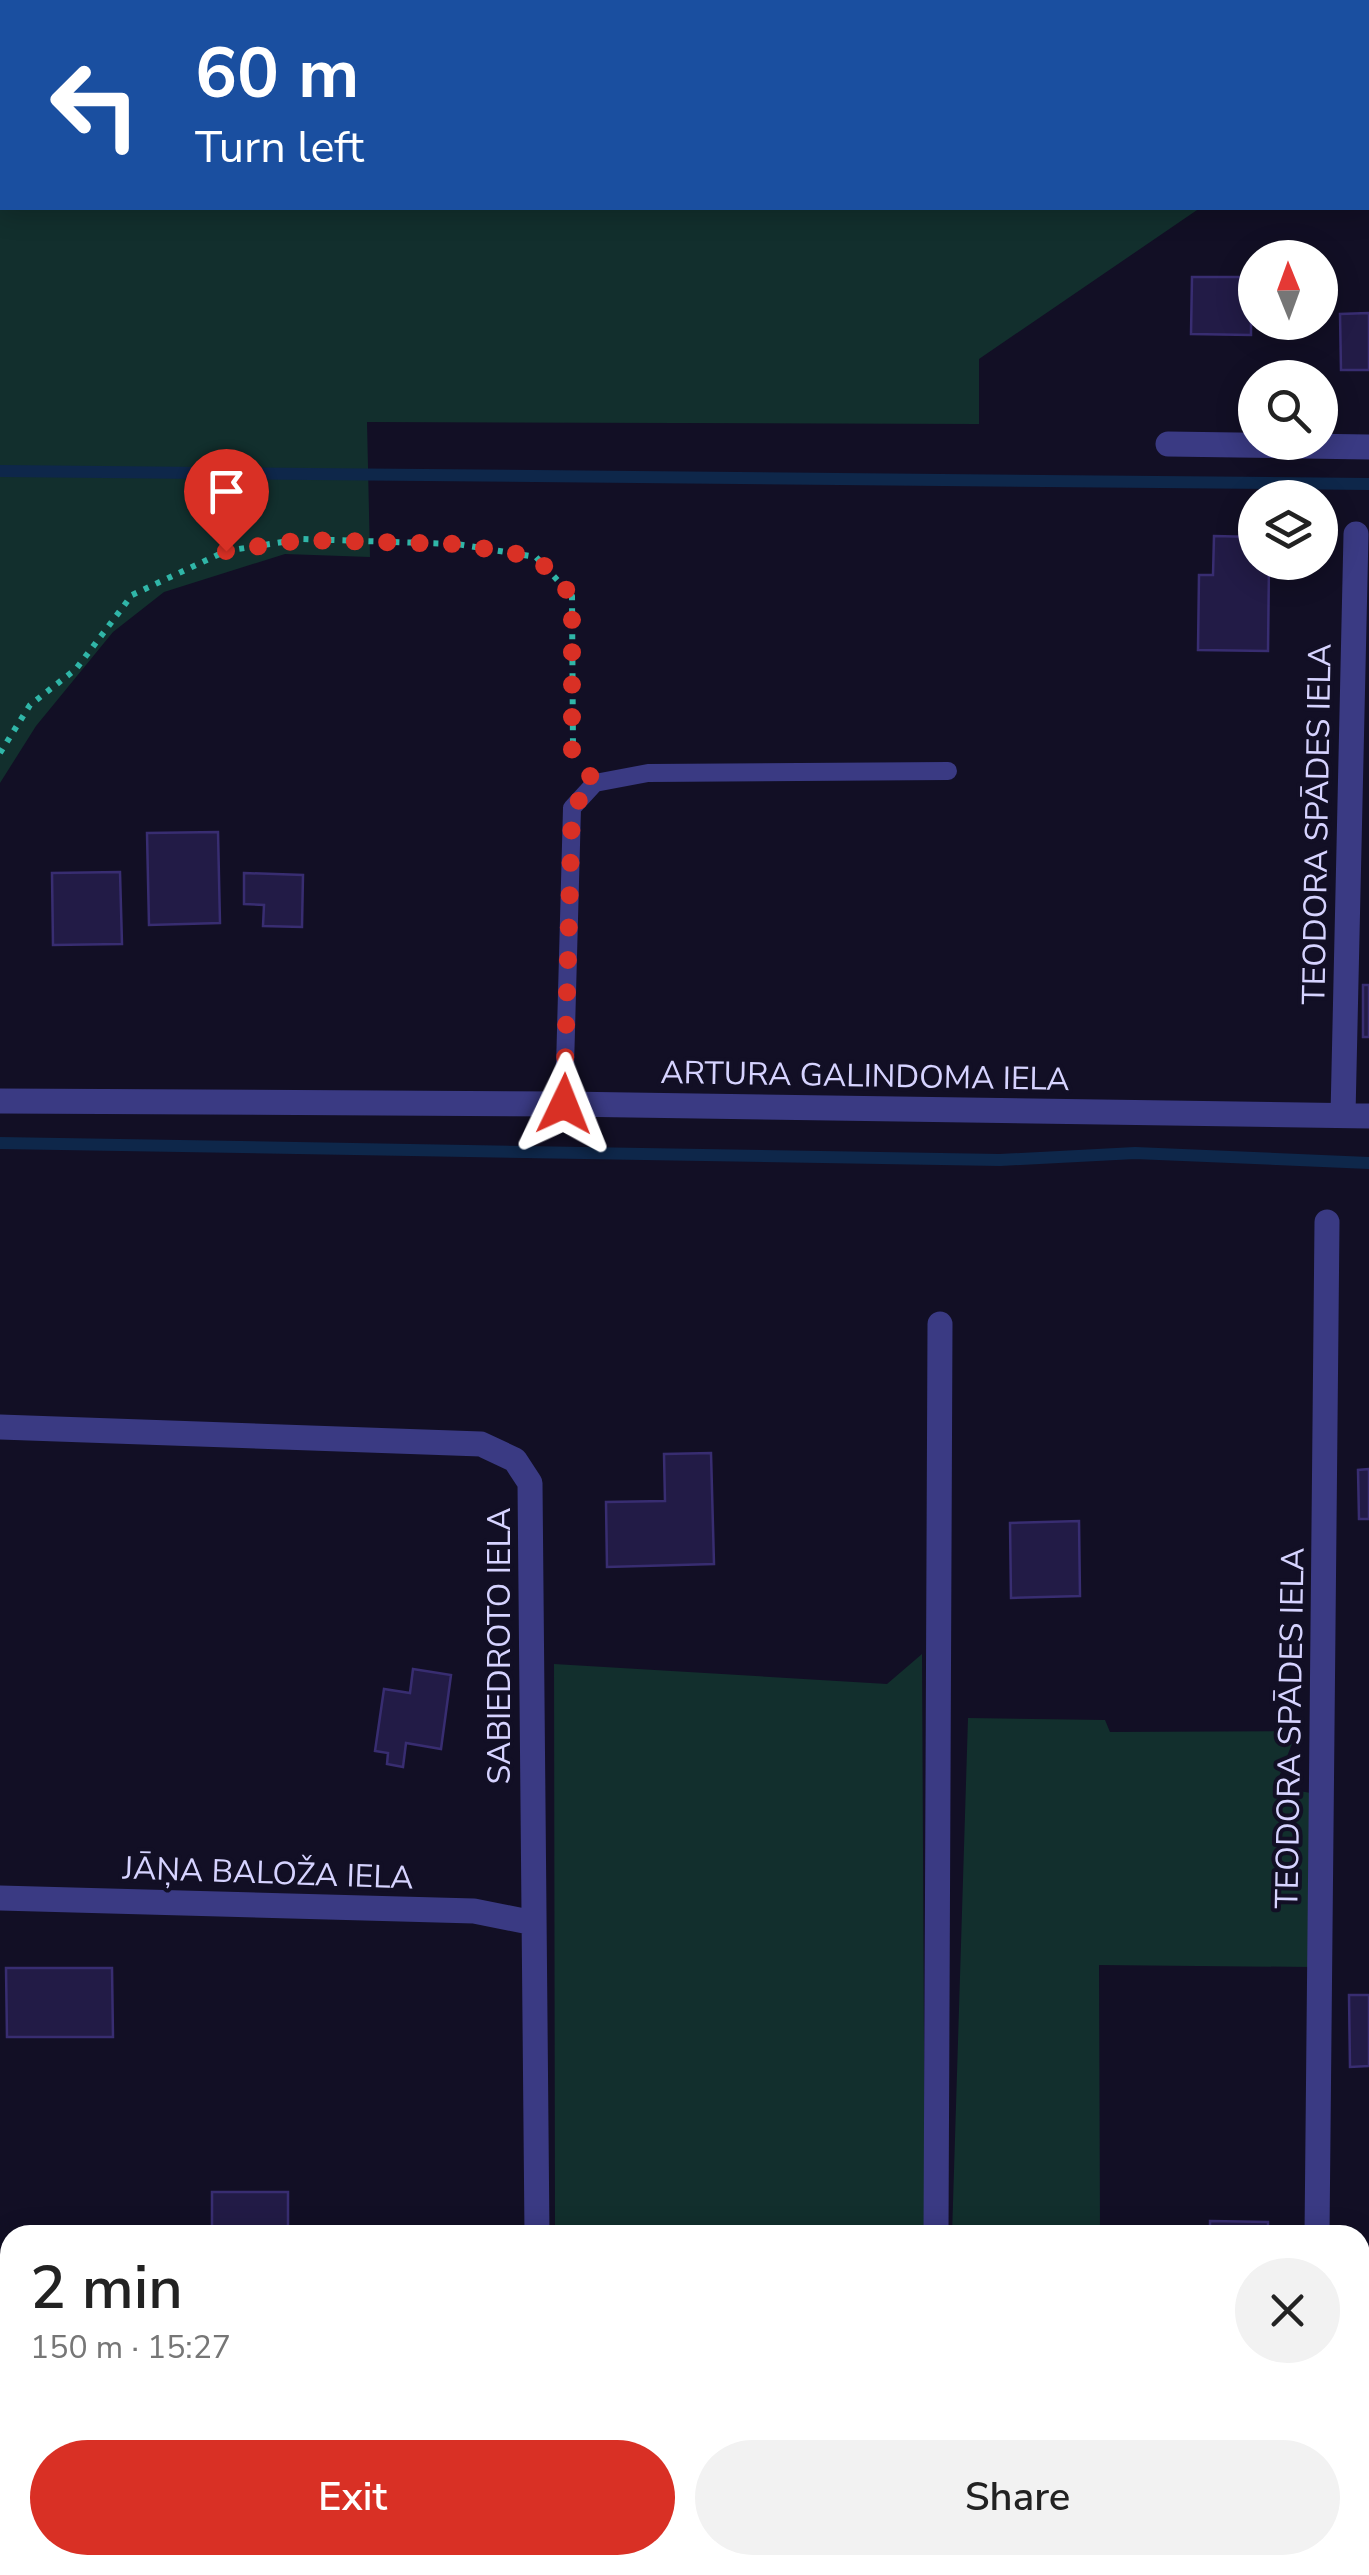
<!DOCTYPE html>
<html lang="en">
<head>
<meta charset="utf-8">
<style>
	:root { --surface:#fff; --page:#f2f2f2; --text:#222; --muted:#767676; --accent:#d93025 }
	body { margin:0; font-family:"Nunito Sans",sans-serif; background:var(--page); color:var(--text); height:100vh; display:flex; flex-direction:column; font-size:38px; white-space:nowrap }
	* { box-sizing:border-box; margin:0 }
	p { font-size:32px; color:var(--muted) }
	.icon { flex:none; width:55px; height:55px; fill:none; stroke:currentColor; stroke-width:2; stroke-linecap:round; stroke-linejoin:round }
	.map { position:relative; flex:1; overflow:hidden }
	.side { position:absolute; left:0px; top:2225px; width:1370px; height:350px; display:flex; flex-direction:column; background:var(--surface); border-radius:30px 30px 0 0; box-shadow:0 5px 25px #0003 }
	.side>* { flex:none }
	.guide { position:absolute; left:0px; top:0px; width:1370px; height:210px; box-shadow:0 5px 25px #0003; background:#1a4fa0; color:#fff; overflow:hidden }
	.needle { width:65px; rotate:359deg }
	.tools { position:absolute; left:1238px; top:240px; display:grid; gap:20px }
	.tools a { display:grid; place-items:center; width:100px; height:100px; border-radius:50%; background:var(--surface); box-shadow:0 5px 25px #0003; font-size:50px }
	.pin { position:absolute; display:grid; place-items:center; width:85px; height:85px; color:#fff; margin:-102px -42px; border-radius:50% 50% 50% 0; rotate:-45deg; box-shadow:0 0 10px #0007 }
	.pin .icon { rotate:45deg }
	.me { position:absolute; width:110px; margin:-55px; rotate:2deg; stroke-linejoin:round; filter:drop-shadow(0 0 8px #0008) }
	.turn { display:flex; align-items:center; gap:35px; height:210px; padding:0 30px; font-size:45px }
	.turn .icon { width:130px; height:130px; stroke-width:2.5 }
	.turn b { display:block; font-size:70px; line-height:85px }
	.round { display:grid; place-items:center; flex:none; width:105px; height:105px; border-radius:52px; background:var(--page) }
	.head { display:flex; align-items:center; justify-content:space-between; height:170px; padding:0 30px }
	h1 { font-size:60px; font-weight:600; line-height:75px }
	.cta { display:flex; gap:20px; margin-top:auto; padding:20px 30px }
	.cta a { flex:1; height:115px; border-radius:60px; background:var(--accent); color:#fff; font-size:40px; font-weight:600; line-height:115px; text-align:center }
	.cta a+a { background:var(--page); color:var(--text) }
	.map>svg:first-child { display:block }
</style>
</head>
<body>
<div class="map">
<svg width="1369" height="2575" viewBox="0 0 1369 2575">
	<rect width="100%" height="100%" fill="#120f25"/>
	<path fill="#122f2d" d="M0 0H1369V192L1368 2H2V208H1200L979 359V424L367 422 370 557 285 554 164 592 113 632 36 726 0 783Z
		M922 1654 925 2235H555L554 1664 887 1684Z
		M968 1718 1105 1720 1110 1732 1297 1731 1275 1787 1311 1793 1310 1967 1099 1965 1100 2235H952Z
		M0 2402 10 2424V2565H42L43 2575H0Z"/>
	<g fill="none" stroke-linecap="round" stroke-linejoin="round">
		<path stroke="#0e274a" stroke-width="12" d="M0 471 1369 484
			M0 1143 1000 1160 1135 1153 1369 1163"/>
	</g>
	<path fill="#221b46" stroke="#382d71" stroke-width="2.5" d="M1192 277H1251V335L1191 334Z
		M1369 313V370H1341L1340 314Z
		M1214 536 1255 537V562H1269L1268 651 1198 650 1199 575H1213Z
		M218 832 220 923 149 925 147 833Z
		M120 872 122 944 53 945 52 873Z
		M244 873 303 875 302 927 263 926 264 905 244 904Z
		M1363 985H1369V1037H1363Z
		M711 1453 714 1564 607 1567 606 1502 665 1501 664 1454Z
		M1369 1469V1519H1359L1358 1470Z
		M1079 1521 1080 1596 1011 1598 1010 1523Z
		M413 1669 451 1675 441 1749 406 1743 403 1767 387 1764 388 1753 375 1751 384 1689 410 1693Z
		M6 1968H112L113 2037H7Z
		M1349 1995H1369V2066L1350 2067Z
		M212 2192H288V2235H212Z
		M1210 2221 1268 2222V2235H1210Z
		M402 2231H475V2235H402Z
		M285 2565H340V2575H285Z"/>
	<g fill="none" stroke-linecap="round" stroke-linejoin="round">
		<path stroke="#30b6a8" stroke-width="6" stroke-dasharray="5 8" stroke-linecap="butt" d="M0 753 30 705 76 669 132 595 226 551 302 539 457 544 536 557 572 596 573 750 580 761"/>
		<path stroke="#3a3a83" stroke-width="18" d="M564 1104 572 808 595 783 648 773 948 771"/>
		<path stroke="#3a3a83" stroke-width="25" d="M1168 444 1369 447
			M0 1101 564 1104 1369 1116
			M1343 1115 1356 534
			M0 1427 481 1444 515 1460 530 1483 537 2235
			M0 1898 474 1911 534 1923
			M936 2235 940 1324
			M1317 2235 1327 1222
			M0 2310 10 2331
			M1360 2503H1369
			M1316 2565V2575
			M538 2575V2565
			M924 2575 925 2565"/>
	</g>
	<g fill="none" stroke-linecap="round" stroke-linejoin="round">
		<path stroke="#d93025" stroke-width="18" stroke-dasharray="0 32.4" d="M226 551 302 540 457 544 536 557 572 596V750L595 783 572 808 564 1104"/>
	</g>
	<g text-anchor="middle" dominant-baseline="central" stroke-width="8" stroke-linejoin="round" paint-order="stroke">
		<g font-size="32" fill="#d6d3ff" stroke="#120f25">
			<text transform="translate(1317 824) rotate(-89)">TEODORA SPĀDES IELA</text>
			<text transform="translate(865 1076) rotate(1)">ARTURA GALINDOMA IELA</text>
			<text transform="translate(499 1646) rotate(-90)">SABIEDROTO IELA</text>
			<text transform="translate(1290 1728) rotate(-89)">TEODORA SPĀDES IELA</text>
			<text transform="translate(268 1873) rotate(2)">JĀŅA BALOŽA IELA</text>
		</g>
	</g>
</svg>
<div class="tools">
<a><svg class="needle" viewBox="-14 -14 28 28"><path d="M0-13l5 13h-10z" fill="#e53935"/><path d="M0 13l5-13h-10z" fill="#767676"/></svg></a>
<a><svg class="icon" aria-label="search" viewBox="0 0 24 24"><circle cx="10" cy="10" r="6"/><path d="M15 15l6 6"/></svg></a>
<a><svg class="icon" aria-label="layers" viewBox="0 0 24 24"><path d="M12 4l9 5-9 5-9-5zM3 14l9 5 9-5"/></svg></a>
</div>
<div class="pin" style="left:226px;top:551px;background:#d93025"><svg class="icon" aria-label="arrive" viewBox="0 0 24 24"><path d="M6 21V4h12l-3 4 3 4H6"/></svg></div>
<svg class="me" style="left:564px;top:1104px" viewBox="-20 -20 40 40"><path d="M0-17L14 15 0 8-14 15z" fill="#d93025" stroke="#fff" stroke-width="4"/></svg>
<div class="guide">
<div class="turn"><svg class="icon" aria-label="left" viewBox="0 0 24 24"><path d="M17 20v-9H6M10 6l-5 5 5 5"/></svg><div><b>60 m</b>Turn left</div></div>
</div>
<section class="side">
<div class="head"><div><h1>2 min</h1><p>150 m · 15:27</p></div><a class="round"><svg class="icon" aria-label="close" viewBox="0 0 24 24"><path d="M6 6l12 12M18 6L6 18"/></svg></a></div>
<div class="cta"><a>Exit</a><a>Share</a></div>
</section>
</div>
</body>
</html>
